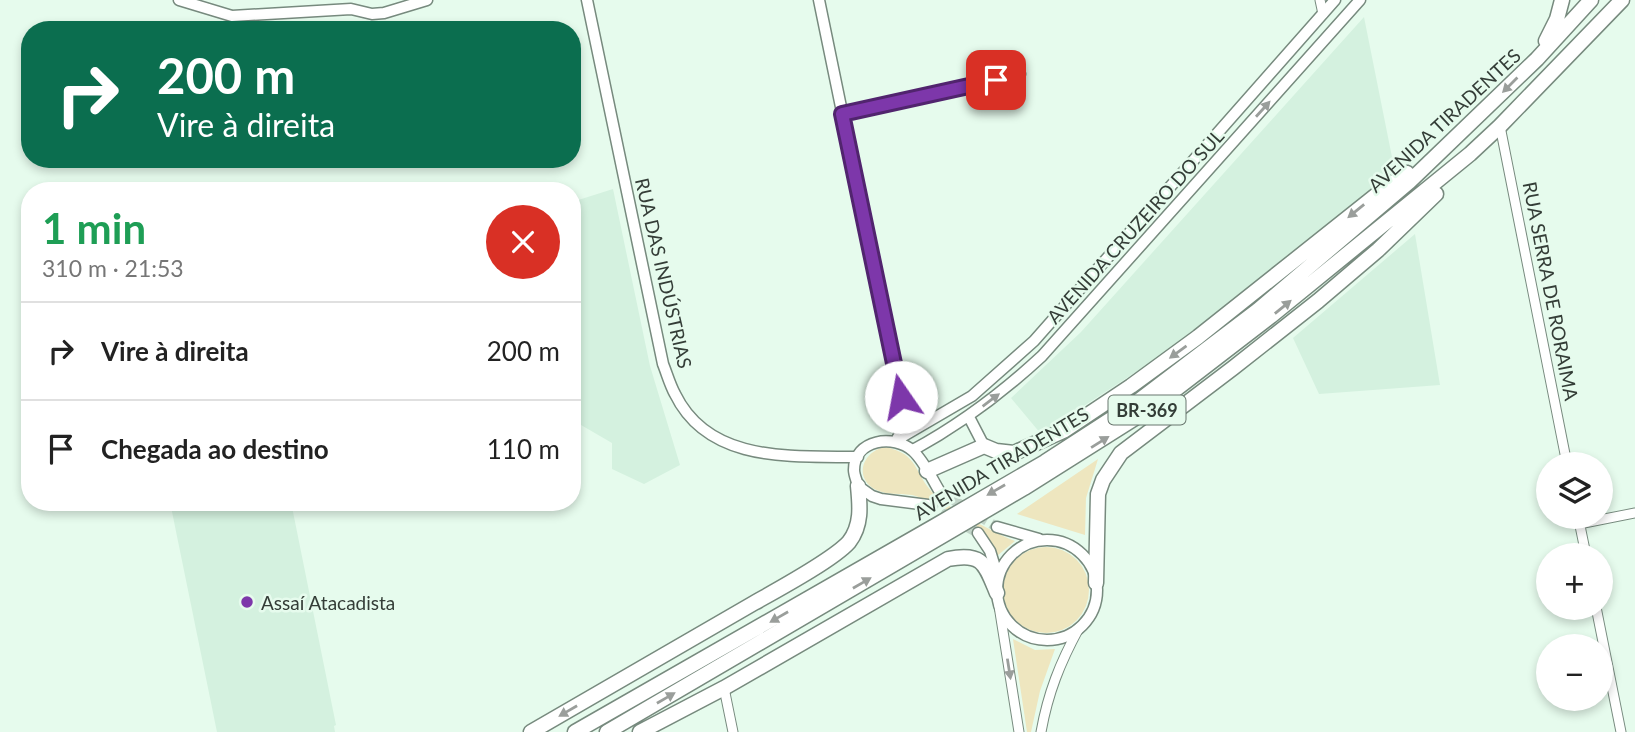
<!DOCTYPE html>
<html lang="pt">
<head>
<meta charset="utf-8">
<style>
	:root { --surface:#fff; --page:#f6f6f6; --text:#222; --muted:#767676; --line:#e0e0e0 }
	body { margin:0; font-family:Lato,sans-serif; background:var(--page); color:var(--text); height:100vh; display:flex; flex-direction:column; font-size:26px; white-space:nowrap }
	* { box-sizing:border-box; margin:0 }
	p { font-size:23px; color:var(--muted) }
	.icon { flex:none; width:38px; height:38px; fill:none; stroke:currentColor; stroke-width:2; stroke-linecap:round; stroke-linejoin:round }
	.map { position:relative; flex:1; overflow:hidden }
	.sheet { position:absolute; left:21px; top:182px; width:560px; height:329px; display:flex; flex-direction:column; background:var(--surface); border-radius:28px; box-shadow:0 4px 10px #0003 }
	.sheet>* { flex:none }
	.top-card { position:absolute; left:21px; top:21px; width:560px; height:147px; border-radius:28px; box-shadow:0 4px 10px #0003; background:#0b6e4f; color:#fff; overflow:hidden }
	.fabs { position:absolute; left:1536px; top:452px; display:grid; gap:14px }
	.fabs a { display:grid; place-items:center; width:77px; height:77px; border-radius:50%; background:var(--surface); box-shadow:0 4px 10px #0003; font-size:35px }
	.pin { position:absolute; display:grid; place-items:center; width:60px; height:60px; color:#fff; margin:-30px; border-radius:14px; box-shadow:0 4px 10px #0006 }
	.me { position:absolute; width:77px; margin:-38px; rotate:348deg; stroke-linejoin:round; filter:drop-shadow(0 0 5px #0008) }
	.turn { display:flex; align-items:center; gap:24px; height:147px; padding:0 21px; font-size:32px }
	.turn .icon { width:91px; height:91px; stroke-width:2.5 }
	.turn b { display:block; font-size:49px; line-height:60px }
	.round { display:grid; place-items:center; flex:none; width:74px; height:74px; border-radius:37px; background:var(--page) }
	.overview { display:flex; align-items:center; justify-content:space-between; height:119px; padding:0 21px }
	h1 { font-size:42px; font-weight:700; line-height:52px; color:#1e9e55 }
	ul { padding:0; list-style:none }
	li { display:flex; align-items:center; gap:21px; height:98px; padding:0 21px; border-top:2px solid var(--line) }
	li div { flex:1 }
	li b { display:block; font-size:26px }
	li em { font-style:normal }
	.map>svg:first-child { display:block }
</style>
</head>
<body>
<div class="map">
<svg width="1635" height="732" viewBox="0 0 1635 732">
	<rect width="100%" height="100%" fill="#e6fbed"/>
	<path fill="#d4f1df" d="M1364 17 1394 167 1312 243 1197 332 1041 434 1011 398 1081 332Z
		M613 189 650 366 680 465 644 484 612 469V443L581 425 572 416V202Z
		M1415 234 1440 385 1319 394 1293 338Z
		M170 502H291L336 725 334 726 335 732H217Z"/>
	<path fill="#eee6bf" d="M885 447C920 454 913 473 934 494 946 507 998 535 1015 541L997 556C993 549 989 539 983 532 974 522 926 498 912 495 898 493 882 496 870 486 854 471 867 450 885 447Z
		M1098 459 1086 498 1085 535 1017 514Z
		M1003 590a43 43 0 1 1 86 0a43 43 0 1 1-86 0Z
		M1013 639 1035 650 1055 649 1040 691 1031 732H1027Z"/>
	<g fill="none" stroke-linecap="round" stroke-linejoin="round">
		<path stroke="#c2d5c9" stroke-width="10" stroke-dasharray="10 5" stroke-linecap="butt" d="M940 492 997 527
			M928 505 978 533"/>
		<g stroke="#778a7e" stroke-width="11">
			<path id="minor" d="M1320 0 1323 14
				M842 114 1021 74
				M1500 126 1567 464
				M1578 516 1586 555
				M1579 524 1635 513
				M999 606 1019 732
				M1596 607 1621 732
				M724 688 733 732
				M1041 732C1048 693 1060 663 1079 628"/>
		</g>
		<g stroke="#778a7e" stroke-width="13">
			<path id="tertiary" d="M179 0 232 16 351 9 372 14 384 13 427 0
				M587 0 663 364C667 374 670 385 675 394 709 464 793 456 858 457
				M819 0 906 423 897 439
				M969 417 984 446
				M895 441 972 396 1034 341 1335 0
				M913 450C961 424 1002 393 1042 356L1360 0
				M928 505 881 499 872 496 858 486C857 481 854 475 854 470 854 439 894 434 913 451 924 461 932 479 940 492
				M997 527 1039 539
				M978 533 990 551 998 577
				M997 590a50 50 0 1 1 100 0a50 50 0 1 1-100 0Z"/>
		</g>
		<g stroke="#778a7e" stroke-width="17">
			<path id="trunk" d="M1546 41 1557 19 1562 0
				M927 471 984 446 996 451 1014 453 1065 430 1131 386 1198 337 1379 193 1407 173
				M1096 583 1098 494 1103 480 1121 453 1233 368 1318 301 1378 250 1436 194
				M531 732C605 689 680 646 754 603 777 590 833 560 849 542 862 525 860 506 858 486
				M575 732 935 526 1045 462 1133 405 1258 310 1409 182 1537 59 1591 0
				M607 732 1024 488 1154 406 1271 316 1470 154 1500 126 1622 0
				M640 732 724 688 948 559C983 552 985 564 997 593"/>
		</g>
		<use href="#minor" stroke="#fff" stroke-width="9"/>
		<use href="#tertiary" stroke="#fff" stroke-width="10"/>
		<use href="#trunk" stroke="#fff" stroke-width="14"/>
	</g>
	<defs><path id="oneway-solid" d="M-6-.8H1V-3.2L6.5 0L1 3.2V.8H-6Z" transform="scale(1.75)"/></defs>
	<g fill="#9a9e9b">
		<use href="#oneway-solid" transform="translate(1510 85) rotate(135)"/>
		<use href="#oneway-solid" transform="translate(1263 109) rotate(-48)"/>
		<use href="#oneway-solid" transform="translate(1356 211) rotate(141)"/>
		<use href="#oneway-solid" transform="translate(1283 307) rotate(-39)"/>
		<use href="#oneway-solid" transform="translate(1178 352) rotate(144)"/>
		<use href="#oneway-solid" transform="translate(991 400) rotate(-37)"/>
		<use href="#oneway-solid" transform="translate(1100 442) rotate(-32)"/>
		<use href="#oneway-solid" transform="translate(996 490) rotate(150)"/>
		<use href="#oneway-solid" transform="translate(862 583) rotate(-30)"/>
		<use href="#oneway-solid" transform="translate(779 617) rotate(150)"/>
		<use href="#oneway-solid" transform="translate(1009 669) rotate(81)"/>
		<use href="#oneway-solid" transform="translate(666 698) rotate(-30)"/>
		<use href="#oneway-solid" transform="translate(568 711) rotate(150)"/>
	</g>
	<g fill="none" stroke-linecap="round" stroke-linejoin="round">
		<g stroke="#51246e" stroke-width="18">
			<path id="route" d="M901 397 842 114 996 80"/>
		</g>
		<use href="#route" stroke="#7d37aa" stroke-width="12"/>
	</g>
	<circle fill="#7d37aa" stroke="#e6fbed" stroke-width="2.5" cx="247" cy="602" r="7"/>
	<g text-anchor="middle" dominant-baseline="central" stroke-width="5" stroke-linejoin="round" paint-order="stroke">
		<rect fill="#e6fbed" stroke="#69766e" stroke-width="2" x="1108.5" y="395.5" width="77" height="29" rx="5"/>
		<g font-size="18" font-weight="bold" fill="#343d37">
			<text x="1147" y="410">BR-369</text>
		</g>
		<g font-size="19" fill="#343d37" stroke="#e6fbed">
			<text transform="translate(1444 120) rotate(-43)">AVENIDA TIRADENTES</text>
			<text transform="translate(1135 226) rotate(-48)">AVENIDA CRUZEIRO DO SUL</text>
			<text transform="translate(664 273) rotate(77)">RUA DAS INDÚSTRIAS</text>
			<text transform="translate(1551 291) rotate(79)">RUA SERRA DE RORAIMA</text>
			<text transform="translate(1001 463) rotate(-31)">AVENIDA TIRADENTES</text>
		</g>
		<g font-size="19" fill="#343d37" stroke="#e6fbed" text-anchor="start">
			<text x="261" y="602">Assaí Atacadista</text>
		</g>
	</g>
</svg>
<div class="fabs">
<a><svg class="icon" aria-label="layers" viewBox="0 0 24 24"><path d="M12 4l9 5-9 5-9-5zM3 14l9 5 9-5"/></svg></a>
<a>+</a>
<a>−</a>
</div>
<div class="pin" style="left:996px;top:80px;background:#d93025"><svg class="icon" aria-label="arrive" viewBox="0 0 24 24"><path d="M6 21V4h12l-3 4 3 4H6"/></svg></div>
<svg class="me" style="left:901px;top:397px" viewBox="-20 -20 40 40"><circle r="19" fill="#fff"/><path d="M0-13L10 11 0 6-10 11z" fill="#7d37aa"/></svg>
<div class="top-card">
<div class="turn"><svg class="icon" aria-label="right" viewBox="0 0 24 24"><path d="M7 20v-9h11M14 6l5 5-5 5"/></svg><div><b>200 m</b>Vire à direita</div></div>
</div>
<section class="sheet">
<div class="overview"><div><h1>1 min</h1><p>310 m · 21:53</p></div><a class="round" style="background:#d93025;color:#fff"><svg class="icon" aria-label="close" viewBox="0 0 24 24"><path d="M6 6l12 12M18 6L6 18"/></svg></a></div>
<ul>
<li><svg class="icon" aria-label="right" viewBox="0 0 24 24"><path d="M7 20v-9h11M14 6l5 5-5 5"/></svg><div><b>Vire à direita</b></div><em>200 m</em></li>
<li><svg class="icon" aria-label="arrive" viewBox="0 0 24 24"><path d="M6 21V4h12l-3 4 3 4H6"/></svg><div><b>Chegada ao destino</b></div><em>110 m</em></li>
</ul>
</section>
</div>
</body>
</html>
